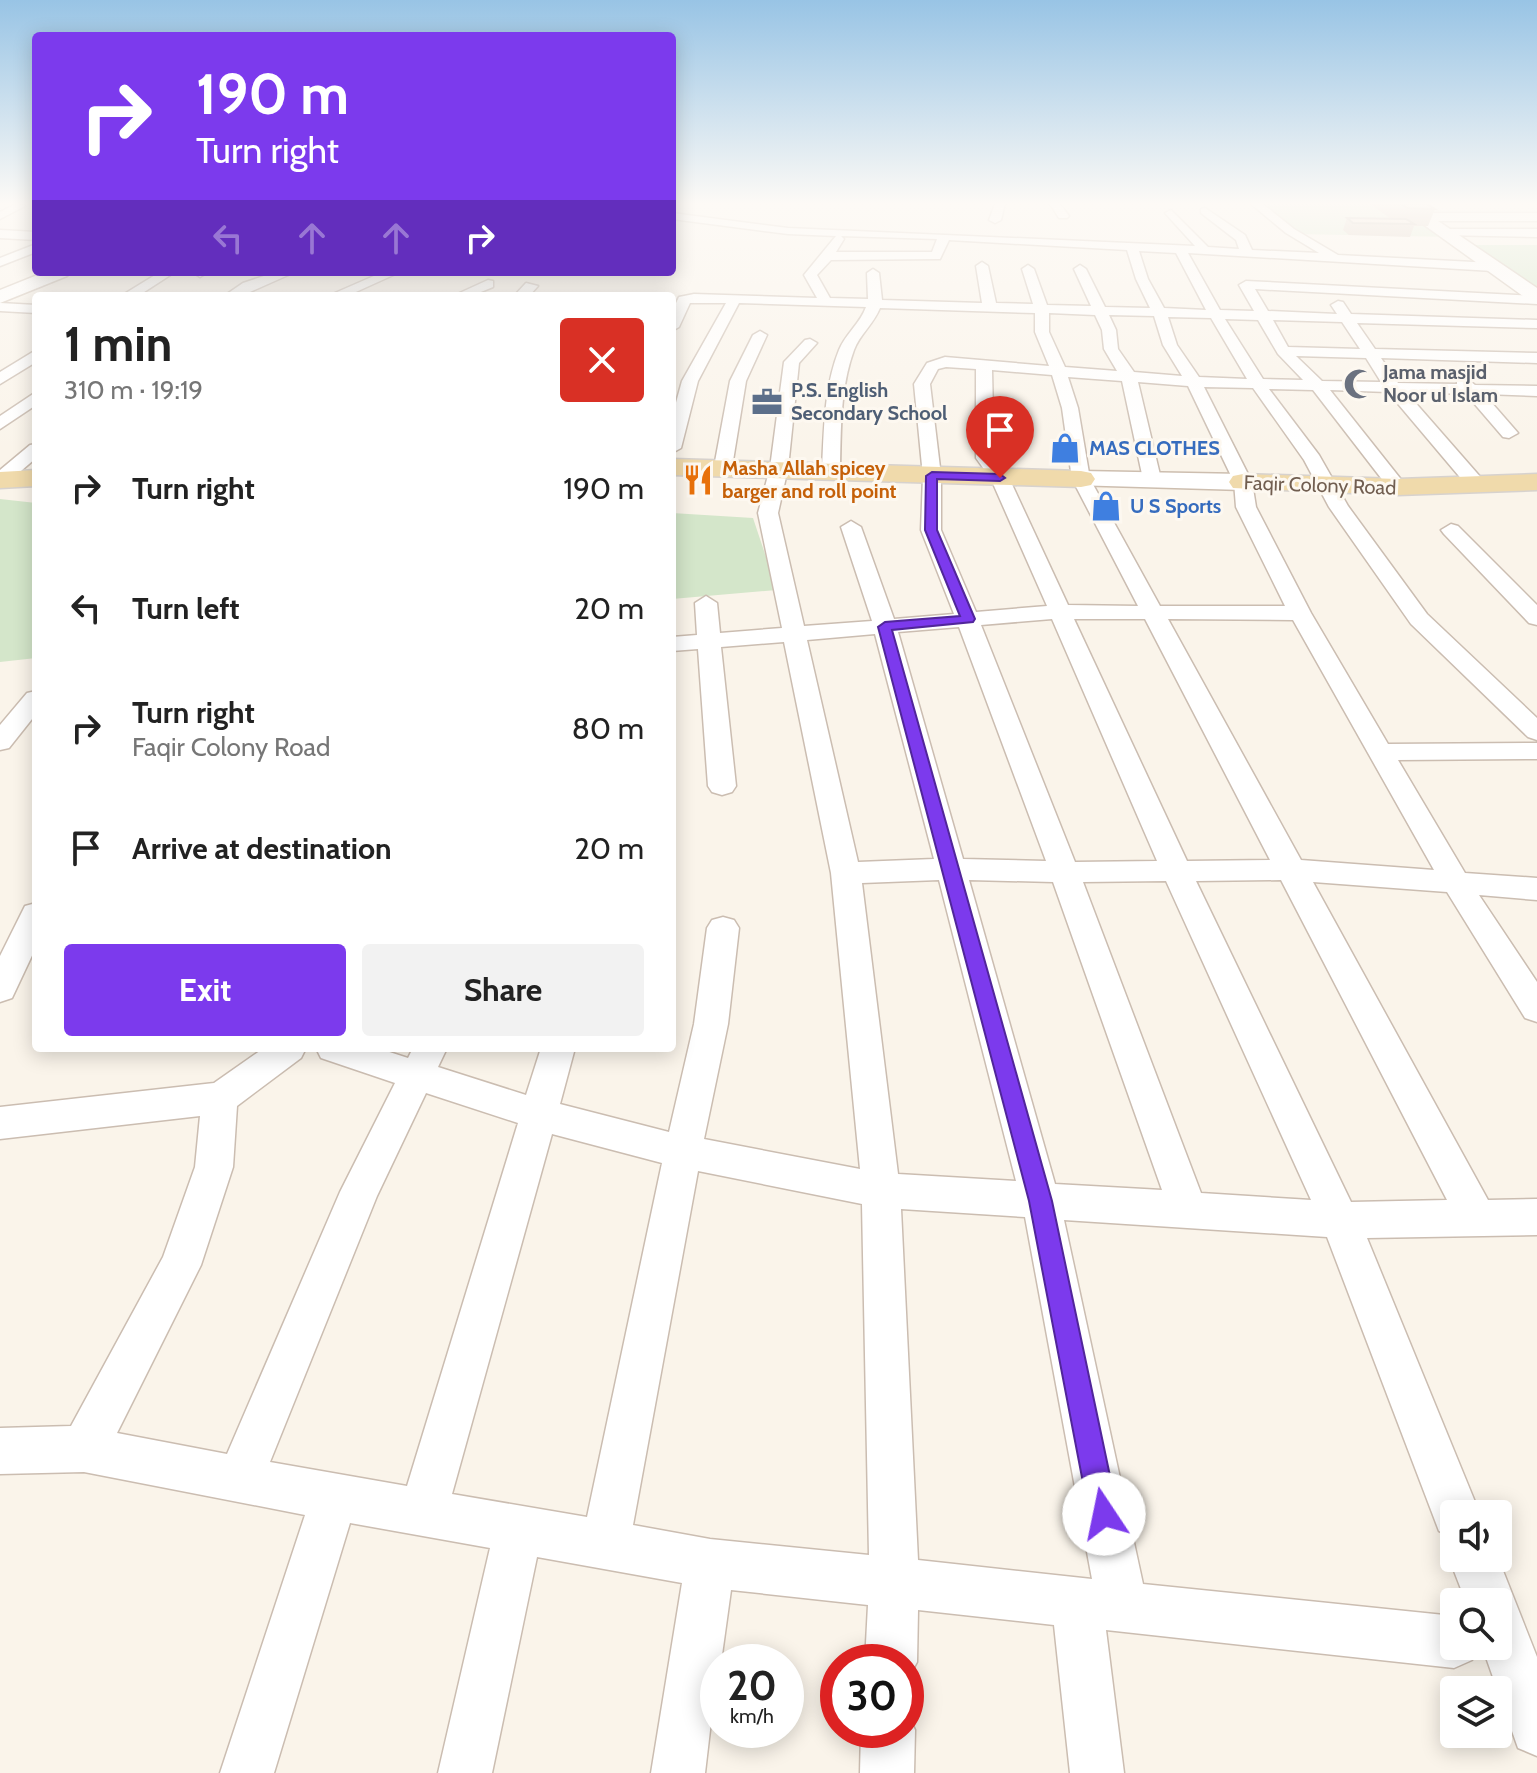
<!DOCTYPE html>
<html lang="en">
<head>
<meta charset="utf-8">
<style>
	:root { --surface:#fff; --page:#f2f2f2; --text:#222; --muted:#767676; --accent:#7c3aed }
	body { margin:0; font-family:Cabin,sans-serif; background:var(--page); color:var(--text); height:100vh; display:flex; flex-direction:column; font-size:30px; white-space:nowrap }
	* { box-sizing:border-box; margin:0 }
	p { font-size:26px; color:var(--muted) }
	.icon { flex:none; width:44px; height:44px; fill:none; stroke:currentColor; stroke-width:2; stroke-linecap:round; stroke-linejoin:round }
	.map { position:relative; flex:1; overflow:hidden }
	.panel { position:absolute; left:32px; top:292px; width:644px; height:760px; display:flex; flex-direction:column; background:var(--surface); border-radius:8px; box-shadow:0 4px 20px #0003 }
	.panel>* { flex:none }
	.guide { position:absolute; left:32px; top:32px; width:644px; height:244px; border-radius:8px; box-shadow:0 4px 20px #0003; background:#7c3aed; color:#fff; overflow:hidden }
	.fabs { position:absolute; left:1440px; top:1500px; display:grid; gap:16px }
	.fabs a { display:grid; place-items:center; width:72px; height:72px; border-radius:8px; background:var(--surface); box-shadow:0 4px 20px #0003; font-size:40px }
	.speed { position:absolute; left:700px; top:1644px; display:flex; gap:16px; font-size:40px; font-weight:700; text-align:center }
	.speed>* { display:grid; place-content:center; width:104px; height:104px; border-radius:50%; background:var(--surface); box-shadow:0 4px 20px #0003; line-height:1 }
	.speed small { font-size:20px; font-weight:400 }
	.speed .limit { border:12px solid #d22; background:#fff; color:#111 }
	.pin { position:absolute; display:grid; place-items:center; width:68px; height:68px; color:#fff; margin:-82px -34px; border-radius:50% 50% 50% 0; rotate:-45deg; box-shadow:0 0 8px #0007 }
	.pin .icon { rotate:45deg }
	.me { position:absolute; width:88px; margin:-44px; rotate:349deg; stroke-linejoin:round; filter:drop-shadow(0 0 6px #0008) }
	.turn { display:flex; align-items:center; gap:28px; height:168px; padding:0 32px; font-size:36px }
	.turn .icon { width:104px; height:104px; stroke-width:2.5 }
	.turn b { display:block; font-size:56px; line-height:68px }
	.lanes { display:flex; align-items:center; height:76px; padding:0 32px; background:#0003; justify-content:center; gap:40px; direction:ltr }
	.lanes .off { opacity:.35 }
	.round { display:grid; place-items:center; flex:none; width:84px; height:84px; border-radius:8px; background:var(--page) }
	.headline { display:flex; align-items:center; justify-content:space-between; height:136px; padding:0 32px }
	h1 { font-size:48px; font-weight:700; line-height:60px }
	.cta { display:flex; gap:16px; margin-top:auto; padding:16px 32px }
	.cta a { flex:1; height:92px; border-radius:8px; background:var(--accent); color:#fff; font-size:32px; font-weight:700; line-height:92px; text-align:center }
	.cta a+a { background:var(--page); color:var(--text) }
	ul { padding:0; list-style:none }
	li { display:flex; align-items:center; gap:24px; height:120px; padding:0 32px }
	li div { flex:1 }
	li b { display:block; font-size:30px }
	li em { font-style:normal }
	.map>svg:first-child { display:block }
</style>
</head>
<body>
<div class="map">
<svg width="1537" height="1773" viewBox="0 0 1537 1773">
	<rect width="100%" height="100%" fill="#faf4ea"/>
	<path fill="#d4e6ca" d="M1256 204H1402L1453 237 1295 234Z
		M1463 245H1537V293Z
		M0 499 36 503V658L0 662Z
		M672 513 753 518 777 590 672 599Z"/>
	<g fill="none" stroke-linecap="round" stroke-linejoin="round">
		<g stroke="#cbbdb1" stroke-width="3">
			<path id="minor" d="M16 204 25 206 0 219V212Z
				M995 204H1005L1001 220 995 223 989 220Z
				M1050 204H1060L1069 216 1067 218H1059Z
				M1251 204H1263L1294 229 1338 255 1493 263 1499 267 1493 271 1188 253 1220 310 1254 311 1239 285 1246 281 1537 296V304L1255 289 1268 311 1337 314 1331 305 1338 301 1343 302 1351 314 1537 320V328L1357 323 1375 349 1537 353V363L1381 358 1398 383 1457 384V378L1463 376 1475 385 1537 386V396L1484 394 1518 433 1509 438 1503 437 1466 394 1406 392 1483 480 1485 484 1483 488H1469L1388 392 1330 390 1407 487 1398 493 1391 491 1313 390 1269 389 1319 455 1348 506 1427 614 1537 718V740L1528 737 1411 624 1329 507 1304 460 1253 388 1204 387 1252 482 1256 507 1311 613 1388 744 1537 743V759L1398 760 1465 873 1537 878V900L1479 895 1537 982V1022L1525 1018 1447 892 1313 882 1488 1200 1537 1199V1235L1367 1238 1480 1514H1454V1537L1439 1531 1327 1237 1064 1220 1143 1584 1454 1616V1646H1478L1472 1660 1454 1668 1106 1630 1124 1773H1070L1054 1625 918 1610 917 1662 906 1682V1662H865L868 1605 731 1590 721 1662H718L705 1773H651L682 1583 537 1557 492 1773H438L490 1548 350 1523 274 1773H220L305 1515 84 1472 0 1474V1428L71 1426 163 1257 195 1167 200 1116 0 1139V1107L214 1083 264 1048H306L301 1058 237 1106 233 1167 201 1265 117 1433 227 1454 340 1192 395 1083 321 1058 316 1048H377L408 1058 413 1048H447L438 1067 526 1095 541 1048H575L560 1104 669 1132 694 1024 707 928 712 920 723 917 734 920 739 928 728 1024 704 1139 860 1169 831 873 784 642 721 647 736 786 732 792 722 795 712 792 708 786 698 649 672 651V637L697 635 695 603 706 596 717 603 720 633 782 628 758 513 770 468 784 362 805 340 810 339 817 343 799 363 788 468 778 513 804 626 872 621 841 527 851 521 861 527 894 619 954 614 921 530 923 476 914 384 927 363 945 357 1049 366 1035 332V313L880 308C873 325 860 334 854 350 840 388 841 430 840 470L831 475 822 470C824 430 824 387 839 350 846 333 860 324 866 307L739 303 698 381 681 448 672 453V417L682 381 726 303H690L679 327 672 331V311L679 297 694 294 817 298 804 275 836 236 788 234 672 219V213L788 228 1195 246 1165 213 1171 210 1208 247 1239 249 1236 240 1201 213V209L1205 208 1245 235 1252 250 1319 253 1286 233ZM841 236 937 239 932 252H836L844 239ZM949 240 1127 250 1136 279 1150 308 1105 307 1086 269 1080 265 1074 269 1091 306 1047 305 1034 269 1028 265 1022 269 1033 304 996 303 988 266 982 262 976 266 982 303 882 300 879 273 873 269 867 273 868 299 830 298 817 275 831 260 940 259ZM1139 251 1176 253 1206 310 1164 308 1148 279ZM1049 313 1095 315 1102 330 1104 349 1117 371 1065 367 1049 332ZM1109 315 1154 316 1163 345 1182 376 1134 372 1118 349 1116 330ZM1168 317 1211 318 1247 379 1199 377 1177 345ZM1225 319 1258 320 1278 354 1303 380 1263 379ZM1273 320 1342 322 1360 349 1288 347ZM1296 356 1366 358 1381 382 1322 381ZM946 367 976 369V458L991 479 1047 606 976 612 941 530V476L930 384 938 369ZM992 370 1052 375 1062 408 1072 479 1138 606 1068 605 1009 478 994 458ZM1068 377 1122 381 1143 479 1152 485 1161 479 1138 382 1188 386 1234 482 1236 507 1285 606H1160L1090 479 1078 408ZM1052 619 1157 861 1075 862 981 625ZM1074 619H1145L1270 860 1187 861ZM1168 619 1293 620 1434 870 1301 860ZM959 627 1046 861 963 859 898 632ZM875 634 934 859 858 862 807 640ZM939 880 1016 1181 898 1174 862 883ZM969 880 1053 882 1162 1190 1055 1184ZM1281 880 1447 1200 1351 1202 1196 881ZM1166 881 1311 1200 1201 1193 1083 882ZM426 1093 518 1123 407 1486 270 1462 377 1196ZM552 1134 662 1163 587 1517 452 1494ZM698 1171 862 1204 869 1555 710 1539 633 1525ZM901 1209 1025 1217 1092 1579 918 1560Z
				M1446 229H1537V237L1442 235 1440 233Z
				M0 230 36 232V240L0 238Z
				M36 244V252L0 266V258Z
				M160 272H175L138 296H121Z
				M208 272 200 277 194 273V272Z
				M276 272H295L241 296H224L243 283Z
				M383 272H400L347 296H328Z
				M488 280 493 281V287L471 296H453Z
				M526 283 538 286 529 296H514Z
				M0 303 36 305V313L0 311Z
				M760 331 767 335 746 381 732 467 729 471H717L714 467 730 381 753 335Z
				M36 350V362L0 384V372Z
				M36 392V405L0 429V416Z
				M36 444V458L7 483 0 485V470L30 445Z
				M1451 524 1458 526 1537 605V625L1529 623 1444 534 1441 530Z
				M36 691V714L9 748 0 750V725L27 693Z
				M36 903V947L12 998 0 1002V956L25 906Z
				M1454 1545V1558H1498L1537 1657V1756L1518 1748 1482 1646H1498V1602H1466L1449 1558Z
				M906 1711 915 1730 914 1773H860L861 1730H906Z"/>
		</g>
		<g stroke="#cbbdb1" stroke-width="3">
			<path id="tertiary" d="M1537 213V221H1422L1415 217 1422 213Z"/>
		</g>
		<g stroke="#cdbeaf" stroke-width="3">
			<path id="secondary" d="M1395 204H1413L1537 288V303L1530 301Z
				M45 272H70L67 276 0 303V290Z
				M1081 471 1243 474 1252 476 1256 482 1252 488 1243 490 1072 485 1068 479 1072 473Z"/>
		</g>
		<g stroke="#d7d2ce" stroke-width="3">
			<path id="primary" d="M672 459 1081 471 1091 473 1095 479 1091 485 1081 487 672 475Z
				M36 470V486L0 488V472Z
				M1243 474 1398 479 1537 474V490L1398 495 1233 488 1229 482 1233 476Z"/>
		</g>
		<use href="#minor" fill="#fff" fill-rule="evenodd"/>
		<use href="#tertiary" fill="#fff" fill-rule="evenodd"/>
		<use href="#secondary" fill="#fff" fill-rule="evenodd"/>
		<use href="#primary" fill="#f0daab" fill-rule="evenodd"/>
	</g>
	<path fill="#cbb8a9" d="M1370 204H1427L1435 209 1428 226H1414L1410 237 1349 235 1343 230 1347 218 1391 219Z"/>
	<path fill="#ecd6c5" stroke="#a5968a" stroke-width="2" d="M1401 204H1427L1435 209 1408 208Z
		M1347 218 1406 219 1414 224 1353 223Z"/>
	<linearGradient id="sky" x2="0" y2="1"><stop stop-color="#98c4e5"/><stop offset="0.45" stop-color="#fdfaf6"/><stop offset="1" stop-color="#fdfaf6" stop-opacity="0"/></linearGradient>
	<rect width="1537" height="452" fill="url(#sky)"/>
	<path fill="#7c3aed" stroke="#51269a" stroke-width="2" d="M932 472 1000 474 1005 478 1000 481 937 479V530L975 619 973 622 892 630 1052 1201 1118 1514 1114 1524 1104 1528 1094 1524 1089 1514 1029 1201 878 627 885 622 960 616 925 530 926 476Z"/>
	<defs>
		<g id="mosque-bare" transform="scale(2.4)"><path d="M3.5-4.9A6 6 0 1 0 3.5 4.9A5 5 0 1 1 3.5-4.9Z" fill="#6b7280" stroke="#fdf8f0" stroke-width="2.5" paint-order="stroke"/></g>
		<g id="office-bare" transform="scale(2.4)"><path d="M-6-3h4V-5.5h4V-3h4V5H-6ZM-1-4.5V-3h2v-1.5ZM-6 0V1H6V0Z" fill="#5c6f8a" stroke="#fdf8f0" stroke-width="2.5" paint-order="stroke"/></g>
		<g id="shop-bare" transform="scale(2.4)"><path d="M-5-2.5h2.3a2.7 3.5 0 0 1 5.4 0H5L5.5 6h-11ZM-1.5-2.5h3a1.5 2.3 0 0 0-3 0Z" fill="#3f7fe0" stroke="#fdf8f0" stroke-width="2.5" paint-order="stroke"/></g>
		<g id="restaurant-bare" transform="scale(2.4)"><path d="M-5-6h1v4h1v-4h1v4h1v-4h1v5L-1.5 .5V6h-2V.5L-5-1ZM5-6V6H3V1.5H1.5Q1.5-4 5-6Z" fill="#e8710a" stroke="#fdf8f0" stroke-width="2.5" paint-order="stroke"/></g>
	</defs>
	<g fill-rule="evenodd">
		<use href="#mosque-bare" x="1359" y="384"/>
		<use href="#office-bare" x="767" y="402"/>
		<use href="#shop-bare" x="1065" y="448"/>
		<use href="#restaurant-bare" x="698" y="480"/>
		<use href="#shop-bare" x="1106" y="506"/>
	</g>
	<g text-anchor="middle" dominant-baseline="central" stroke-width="6" stroke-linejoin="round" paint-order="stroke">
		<g font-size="20" font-weight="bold" fill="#5b616d" stroke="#fdf8f0" text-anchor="start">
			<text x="1383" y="372">Jama masjid<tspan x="1383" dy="23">Noor ul Islam</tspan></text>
		</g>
		<g font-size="20" font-weight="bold" fill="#4e5e75" stroke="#fdf8f0" text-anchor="start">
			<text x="791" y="390">P.S. English<tspan x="791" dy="23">Secondary School</tspan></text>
		</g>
		<g font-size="20" font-weight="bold" fill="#366cbe" stroke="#fdf8f0" text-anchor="start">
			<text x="1089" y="448">MAS CLOTHES</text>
			<text x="1130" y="506">U S Sports</text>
		</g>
		<g font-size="20" font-weight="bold" fill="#c56008" stroke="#fdf8f0" text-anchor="start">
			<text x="722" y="468">Masha Allah spicey<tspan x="722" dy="23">barger and roll point</tspan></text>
		</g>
		<g font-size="20" fill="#715e50" stroke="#fdf8f0">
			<text transform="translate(1320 485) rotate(2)">Faqir Colony Road</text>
		</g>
	</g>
</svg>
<div class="fabs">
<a><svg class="icon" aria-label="sound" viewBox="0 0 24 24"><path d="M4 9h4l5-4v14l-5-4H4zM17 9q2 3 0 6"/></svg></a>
<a><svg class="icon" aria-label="search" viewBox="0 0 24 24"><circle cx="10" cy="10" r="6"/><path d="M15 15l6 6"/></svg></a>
<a><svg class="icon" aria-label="layers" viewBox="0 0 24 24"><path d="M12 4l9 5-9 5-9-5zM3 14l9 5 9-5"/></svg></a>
</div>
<div class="speed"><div>20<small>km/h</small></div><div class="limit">30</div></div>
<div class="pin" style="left:1000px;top:478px;background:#d93025"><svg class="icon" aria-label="arrive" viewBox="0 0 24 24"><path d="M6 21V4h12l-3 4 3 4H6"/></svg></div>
<svg class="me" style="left:1104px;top:1514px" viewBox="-20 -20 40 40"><circle r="19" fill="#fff"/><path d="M0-13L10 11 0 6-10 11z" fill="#7c3aed"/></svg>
<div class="guide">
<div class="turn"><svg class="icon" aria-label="right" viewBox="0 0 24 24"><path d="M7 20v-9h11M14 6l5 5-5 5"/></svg><div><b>190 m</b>Turn right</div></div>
<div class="lanes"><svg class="icon off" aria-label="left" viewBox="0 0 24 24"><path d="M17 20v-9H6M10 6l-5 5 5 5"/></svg><svg class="icon off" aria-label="ahead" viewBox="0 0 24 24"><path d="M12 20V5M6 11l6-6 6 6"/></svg><svg class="icon off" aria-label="ahead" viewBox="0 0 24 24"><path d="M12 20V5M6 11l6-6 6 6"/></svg><svg class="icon" aria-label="right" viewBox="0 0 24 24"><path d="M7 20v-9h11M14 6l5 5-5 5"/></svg></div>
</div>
<section class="panel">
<div class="headline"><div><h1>1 min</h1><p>310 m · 19:19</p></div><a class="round" style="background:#d93025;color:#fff"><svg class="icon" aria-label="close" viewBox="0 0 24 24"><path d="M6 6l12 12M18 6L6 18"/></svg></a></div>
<ul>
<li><svg class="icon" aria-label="right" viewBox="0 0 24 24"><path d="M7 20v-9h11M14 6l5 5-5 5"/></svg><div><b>Turn right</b></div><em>190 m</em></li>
<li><svg class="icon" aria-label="left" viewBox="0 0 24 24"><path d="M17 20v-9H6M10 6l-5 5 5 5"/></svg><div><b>Turn left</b></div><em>20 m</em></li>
<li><svg class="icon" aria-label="right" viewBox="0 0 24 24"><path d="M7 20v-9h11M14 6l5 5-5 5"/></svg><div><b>Turn right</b><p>Faqir Colony Road</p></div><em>80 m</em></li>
<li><svg class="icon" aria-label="arrive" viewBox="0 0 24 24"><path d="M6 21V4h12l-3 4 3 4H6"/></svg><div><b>Arrive at destination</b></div><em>20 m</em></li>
</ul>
<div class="cta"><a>Exit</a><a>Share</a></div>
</section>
</div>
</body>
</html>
